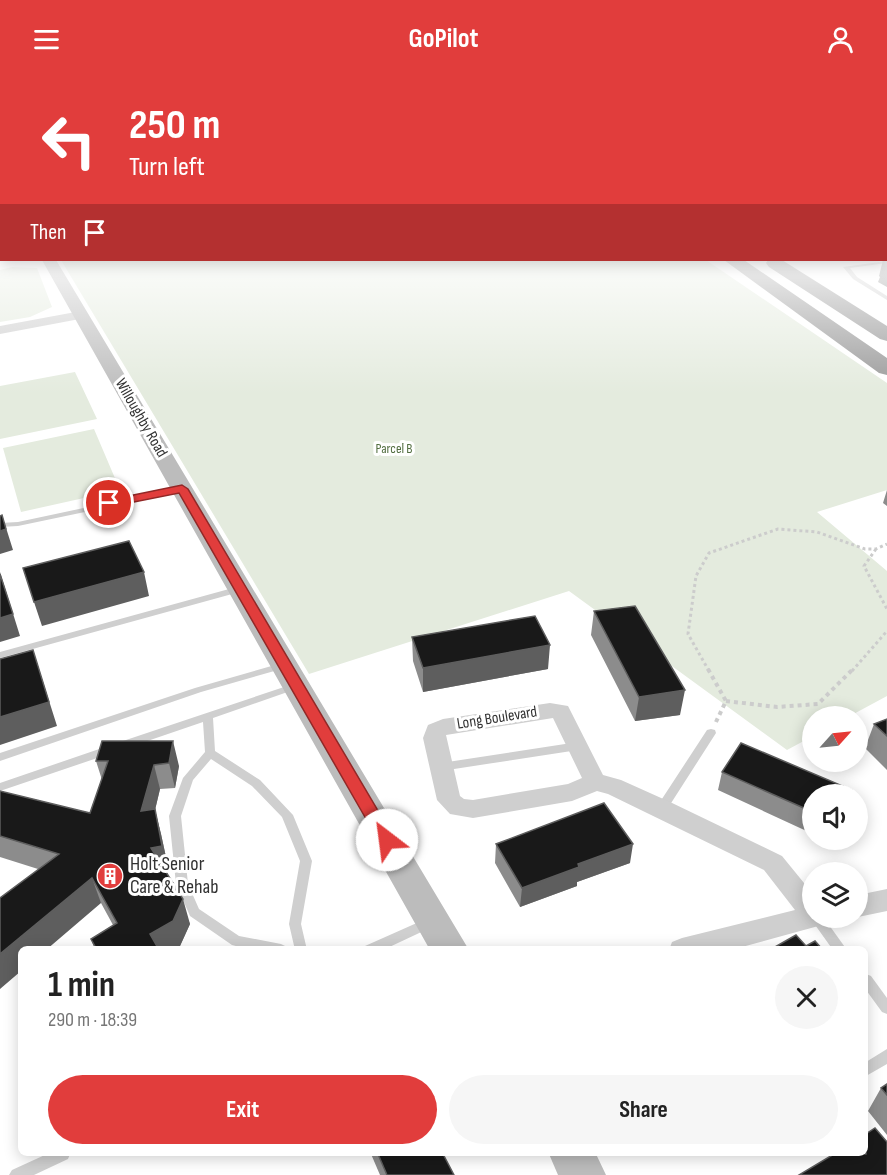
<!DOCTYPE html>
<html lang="en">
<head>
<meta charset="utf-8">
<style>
	:root { --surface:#fff; --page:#f6f6f6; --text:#222; --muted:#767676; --accent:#e13d3c }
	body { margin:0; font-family:"Sofia Sans Condensed",sans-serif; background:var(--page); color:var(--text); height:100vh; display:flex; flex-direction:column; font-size:22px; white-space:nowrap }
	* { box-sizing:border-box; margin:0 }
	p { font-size:20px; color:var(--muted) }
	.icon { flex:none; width:33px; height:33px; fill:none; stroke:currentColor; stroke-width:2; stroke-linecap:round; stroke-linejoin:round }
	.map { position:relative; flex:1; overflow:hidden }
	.panel { position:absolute; left:18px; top:868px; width:850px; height:210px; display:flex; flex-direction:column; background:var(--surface); border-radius:9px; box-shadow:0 3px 15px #0003 }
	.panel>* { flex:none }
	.hud { position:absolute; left:0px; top:0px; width:888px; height:183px; box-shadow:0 3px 15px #0003; background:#e13d3c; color:#fff; overflow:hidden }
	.needle { width:39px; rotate:63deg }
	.controls { position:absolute; left:802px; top:628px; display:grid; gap:12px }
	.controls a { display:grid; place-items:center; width:66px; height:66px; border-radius:50%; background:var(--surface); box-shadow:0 3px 15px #0003; font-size:30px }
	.pin { position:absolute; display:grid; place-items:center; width:51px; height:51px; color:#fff; margin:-26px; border:3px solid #fff; border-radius:50%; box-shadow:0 2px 6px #0007 }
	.me { position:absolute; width:66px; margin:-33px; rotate:330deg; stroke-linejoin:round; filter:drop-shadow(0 0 4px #0008) }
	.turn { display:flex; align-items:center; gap:21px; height:126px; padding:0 30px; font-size:27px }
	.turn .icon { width:78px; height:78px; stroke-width:2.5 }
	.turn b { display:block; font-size:42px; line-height:51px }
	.then { display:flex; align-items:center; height:57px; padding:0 30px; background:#0003; gap:12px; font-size:22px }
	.round { display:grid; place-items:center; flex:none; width:63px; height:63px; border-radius:32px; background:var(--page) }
	.headline { display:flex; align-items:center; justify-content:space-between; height:102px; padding:0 30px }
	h1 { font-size:36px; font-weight:700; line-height:45px }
	.cta { display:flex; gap:12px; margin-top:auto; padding:12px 30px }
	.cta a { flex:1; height:69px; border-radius:36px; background:var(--accent); color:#fff; font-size:24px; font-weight:700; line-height:69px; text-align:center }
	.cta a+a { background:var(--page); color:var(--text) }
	header { display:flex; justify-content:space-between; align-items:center; height:78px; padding:0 30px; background:var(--accent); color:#fff; font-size:27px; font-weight:700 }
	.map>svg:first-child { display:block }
</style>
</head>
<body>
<header><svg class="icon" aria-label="menu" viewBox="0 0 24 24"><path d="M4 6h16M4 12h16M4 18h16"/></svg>GoPilot<svg class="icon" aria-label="person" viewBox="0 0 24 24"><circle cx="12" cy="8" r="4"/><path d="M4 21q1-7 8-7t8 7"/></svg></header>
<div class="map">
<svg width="887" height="1097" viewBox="0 0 887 1097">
	<rect width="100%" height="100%" fill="#fff"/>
	<path fill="#e4ebde" d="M61 182H706L887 305V412L817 434 887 493V618L848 639H813V658L787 672 569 513 309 596Z
		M12 189 37 190 52 229 30 239 0 244V192Z
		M75 294 97 341 0 361V308Z
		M94 351 120 412 21 434 3 370Z"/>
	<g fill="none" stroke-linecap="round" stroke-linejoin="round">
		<path stroke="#ccc" stroke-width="3" stroke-dasharray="3 3" stroke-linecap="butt" d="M876 471 864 488 887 531
			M709 593 688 556 696 498 709 475 778 451 817 454 865 471H876L887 466
			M852 593 887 553"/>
		<path stroke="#ccc" stroke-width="4" stroke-dasharray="4 4" stroke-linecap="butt" d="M708 591 726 623 715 646
			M726 623 777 629 818 626 853 591"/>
		<path fill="#cfcfcf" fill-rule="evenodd" d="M887 183V185L850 190 857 199 887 218V222L853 201 843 189Z
			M182 409H185V413L18 448 0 449V445L18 444Z
			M240 508 243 509 244 511 243 513 0 580V574Z
			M282 585 287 588 285 590 201 614 0 683V675L195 610Z
			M296 605 299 606 301 608 299 610 213 640 215 673 260 702 293 737 312 783 301 846 307 872H295L289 846 300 783 282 739 252 708 211 681 193 702 181 738 188 806 199 831 239 858 281 866 285 868 287 872H251L232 867 190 838 176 806 169 738 183 700 205 674 203 644 124 671 120 670 119 667 120 664Z
			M711 651 715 652 716 655 666 733 662 734 658 733 656 730 658 727 707 652Z
			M578 664 582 665 583 668 582 671 578 672 441 693 437 692 436 689 437 686 441 685Z
			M108 668 112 669 113 672 112 675 0 713V705Z
			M813 836V840H824L847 872H833L813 844 811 840Z
			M428 840 432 841 434 845 432 849 383 872H363L365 868Z
			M866 896 871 898 887 920V936L882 934 866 912Z
			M887 971V986L866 998V984Z
			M47 1076H70L68 1081 34 1097H9L12 1092Z"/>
		<path fill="#cfcfcf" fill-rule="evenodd" d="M81 233 85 234V240L0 256V248Z
			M550 625 568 628 603 697 621 702 670 724 782 778 813 816V840H826L822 847 731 872H669L672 864 682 860 795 832 764 792 608 716 597 713 572 723 473 740 450 736 437 722 423 660 428 647 443 641ZM553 640 582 700 568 706 473 722 464 721 460 718 446 657Z
			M887 811V833L858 839V817Z"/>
		<path fill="#bcbcbc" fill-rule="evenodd" d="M42 182H56L469 872H430Z
			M549 1076H596L606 1097H558Z"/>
		<path fill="#999" fill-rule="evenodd" d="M724 182H744L887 280V297L879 295Z
			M768 182H782L887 248V263L880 261 769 189 766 185Z"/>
	</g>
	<path fill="#8c8c8c" d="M887 181V209L878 204 880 199 879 198 883 182H886Z
		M887 412V428L883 425Z
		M594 533 680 637 635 643 591 557Z
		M412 559 548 591 423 614 413 583Z
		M887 641V692L865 670 874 646Z
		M102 663 179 688 175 710 160 711 155 732 161 756 169 793H166L190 846 180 868 174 872H95L91 861 113 847 101 825 38 791 0 779V713L90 735 102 702 96 683Z
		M722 694 813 717V756L718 712Z
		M496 766 630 785 577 804V808L520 829 495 785Z
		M887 1006V1057L868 1033 881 1010Z
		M371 1076H443L454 1097H380Z"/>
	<path fill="#5e5e5e" d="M2 437 13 472 0 476V453Z
		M0 494 20 558 0 564Z
		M144 494 149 518 42 548 34 524Z
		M550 567 548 591 423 614V590Z
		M33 572 57 648 0 667V639Z
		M685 612 680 637 635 643 639 619Z
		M173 663 179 688 175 710 169 685Z
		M154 687 160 711 155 732 161 756 169 793 158 795 141 733Z
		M633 766 630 785 577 804V808L520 829 522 810 578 786Z
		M92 800 101 825 46 872H21V893L0 911V876Z
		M183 821 190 846 180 868 174 872H155L150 856Z"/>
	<path fill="#191919" stroke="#5e5e5e" stroke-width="1.5" d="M2 437 6 451 0 453V438Z
		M129 463 144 494 34 524 23 490Z
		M0 496 13 536 0 540Z
		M635 528 685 612 639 619 594 533Z
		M535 538 550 567 423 590 412 559Z
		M33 572 49 624 0 639V581Z
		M887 641V658L874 646Z
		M102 663H173L169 685 154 687 141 733 155 731 162 768 151 770 183 821 173 843 150 856 159 872H97L91 861 117 845 92 800 0 876V820L59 776 0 758V713L90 735 108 683H96Z
		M741 665 852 712 849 717H813V734L722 694Z
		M604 725 633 766 578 786 579 789 522 810 496 766Z
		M796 857 806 868 815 863 823 872H778L775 869Z
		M887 1006V1017L881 1010Z
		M875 1050 887 1064V1097H799L834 1076H866V1056Z
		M378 1076H443L454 1097H387Z"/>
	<linearGradient id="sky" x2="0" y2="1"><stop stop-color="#9ec5ea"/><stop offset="0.51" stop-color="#fff"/><stop offset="1" stop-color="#fff" stop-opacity="0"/></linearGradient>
	<rect width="887" height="316" fill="url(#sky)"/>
	<path fill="#e13d3c" stroke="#922827" stroke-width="1.5" d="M182 407 188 411 393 758 395 762 393 767 387 769 381 767 179 415 109 429 103 425 109 422Z"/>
	<defs>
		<g id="building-disc" transform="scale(1.35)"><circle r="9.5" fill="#e13d3c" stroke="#fff"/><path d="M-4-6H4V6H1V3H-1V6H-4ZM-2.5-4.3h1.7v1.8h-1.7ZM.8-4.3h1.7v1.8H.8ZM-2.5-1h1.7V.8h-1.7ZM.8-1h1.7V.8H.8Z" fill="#fff"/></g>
	</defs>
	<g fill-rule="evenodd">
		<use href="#building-disc" x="110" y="798"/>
	</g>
	<g text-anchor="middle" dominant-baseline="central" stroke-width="6" stroke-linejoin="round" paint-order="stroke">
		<g font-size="14" fill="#526e40" stroke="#fff">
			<text x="394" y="370">Parcel B</text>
		</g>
		<g font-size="16" fill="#323232" stroke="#fff">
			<text transform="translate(141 340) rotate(60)">Willoughby Road</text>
			<text transform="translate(497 640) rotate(-9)">Long Boulevard</text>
		</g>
		<g font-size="20" fill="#323232" stroke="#fff" text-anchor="start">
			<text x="130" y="786">Holt Senior<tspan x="130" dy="23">Care &amp; Rehab</tspan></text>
		</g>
	</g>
</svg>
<div class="controls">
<a><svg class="needle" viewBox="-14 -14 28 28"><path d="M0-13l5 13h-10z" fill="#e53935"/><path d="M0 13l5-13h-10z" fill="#767676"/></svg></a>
<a><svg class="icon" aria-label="sound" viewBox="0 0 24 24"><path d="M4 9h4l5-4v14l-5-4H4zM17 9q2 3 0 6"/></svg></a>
<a><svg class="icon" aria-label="layers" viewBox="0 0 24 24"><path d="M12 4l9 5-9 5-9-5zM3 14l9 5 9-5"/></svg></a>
</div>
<div class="pin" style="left:109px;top:425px;background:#d93025"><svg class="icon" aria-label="arrive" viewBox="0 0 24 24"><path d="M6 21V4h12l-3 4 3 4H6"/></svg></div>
<svg class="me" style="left:387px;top:762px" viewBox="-20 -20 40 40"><circle r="19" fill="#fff"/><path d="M0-13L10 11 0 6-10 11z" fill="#e13d3c"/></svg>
<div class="hud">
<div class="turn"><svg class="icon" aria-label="left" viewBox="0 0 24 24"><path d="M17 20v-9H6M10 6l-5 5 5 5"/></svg><div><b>250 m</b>Turn left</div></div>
<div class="then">Then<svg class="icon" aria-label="arrive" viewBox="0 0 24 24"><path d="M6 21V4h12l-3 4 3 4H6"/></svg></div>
</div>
<section class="panel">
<div class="headline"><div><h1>1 min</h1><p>290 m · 18:39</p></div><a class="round"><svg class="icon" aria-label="close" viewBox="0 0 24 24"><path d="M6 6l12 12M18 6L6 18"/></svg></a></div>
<div class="cta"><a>Exit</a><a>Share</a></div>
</section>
</div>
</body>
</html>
